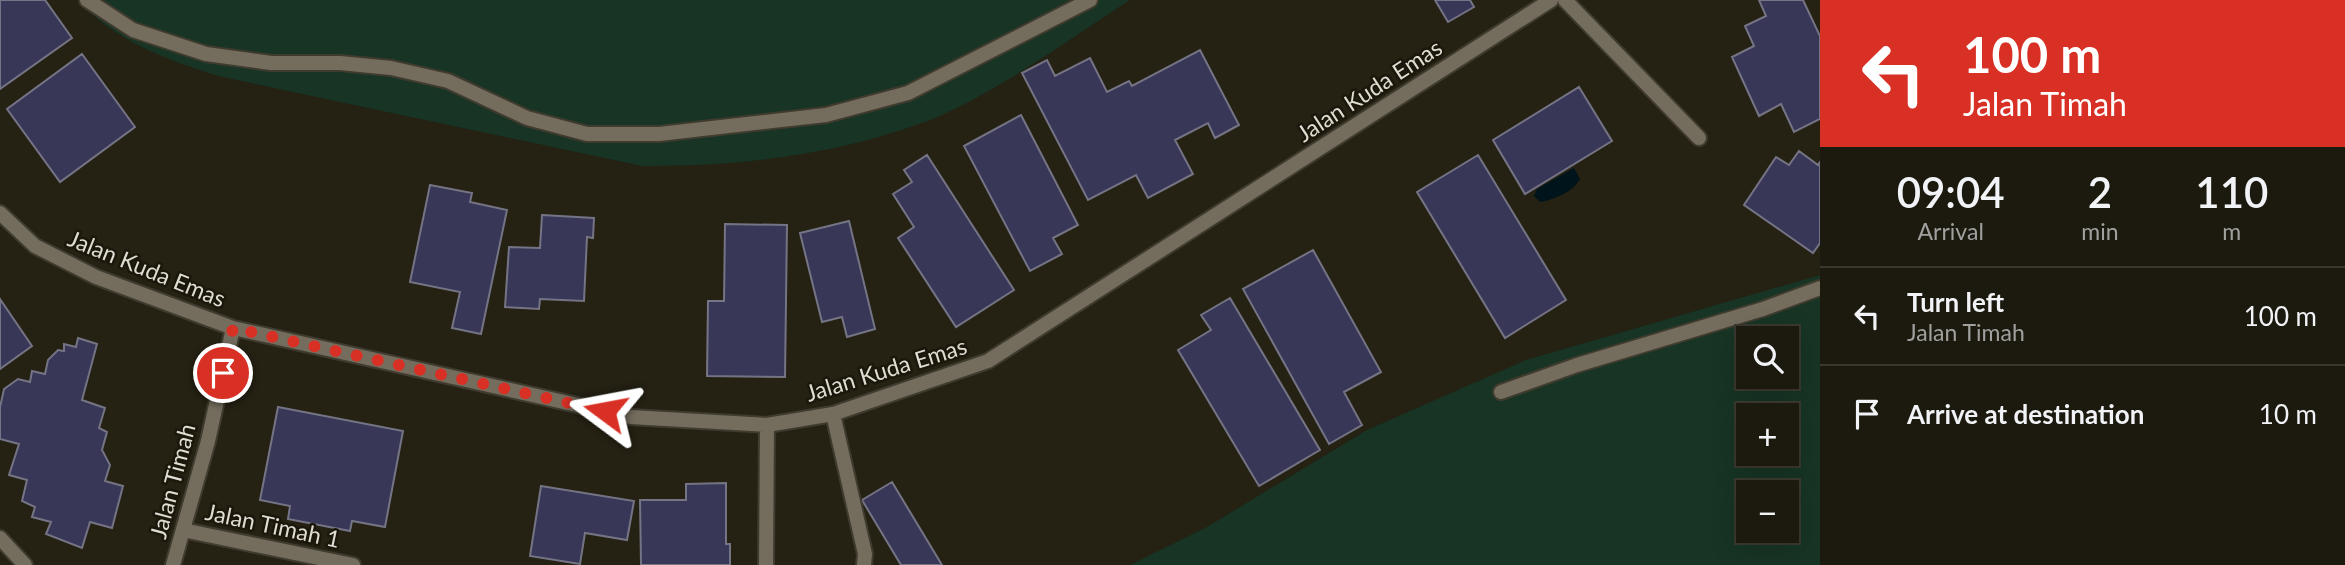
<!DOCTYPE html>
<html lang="en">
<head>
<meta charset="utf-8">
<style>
	:root { --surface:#1c190e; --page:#29261c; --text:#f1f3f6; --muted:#a0a09e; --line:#3a382e }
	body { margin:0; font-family:Lato,sans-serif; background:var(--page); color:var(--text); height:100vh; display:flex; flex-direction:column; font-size:26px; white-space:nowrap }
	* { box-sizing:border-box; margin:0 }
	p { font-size:23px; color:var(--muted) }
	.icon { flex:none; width:38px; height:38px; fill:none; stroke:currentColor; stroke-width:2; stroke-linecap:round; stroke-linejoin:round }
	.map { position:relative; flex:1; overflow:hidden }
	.details { display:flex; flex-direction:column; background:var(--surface); width:525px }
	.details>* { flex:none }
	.guide { background:#d93025; color:#fff; overflow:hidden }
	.fabs { position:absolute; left:1736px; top:326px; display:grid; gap:14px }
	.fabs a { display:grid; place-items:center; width:63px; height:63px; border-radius:0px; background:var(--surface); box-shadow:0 7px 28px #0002,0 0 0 2px var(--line); font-size:35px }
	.pin { position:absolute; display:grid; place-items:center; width:60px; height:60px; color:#fff; margin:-30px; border:4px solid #fff; border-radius:50%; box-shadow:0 2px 7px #0007 }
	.me { position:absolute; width:77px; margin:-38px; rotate:283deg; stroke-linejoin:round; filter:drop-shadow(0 0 5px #0008) }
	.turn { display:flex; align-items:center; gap:24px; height:147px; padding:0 28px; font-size:32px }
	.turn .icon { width:91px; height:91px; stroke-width:2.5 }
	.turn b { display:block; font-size:49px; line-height:60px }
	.eta { display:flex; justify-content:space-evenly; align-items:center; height:119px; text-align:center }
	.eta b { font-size:42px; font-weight:600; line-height:49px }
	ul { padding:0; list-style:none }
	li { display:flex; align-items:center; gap:21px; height:98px; padding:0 28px; border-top:2px solid var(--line) }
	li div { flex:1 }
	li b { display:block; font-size:26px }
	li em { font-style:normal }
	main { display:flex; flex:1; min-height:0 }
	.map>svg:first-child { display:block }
</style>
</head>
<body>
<main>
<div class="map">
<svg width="1820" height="565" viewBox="0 0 1820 565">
	<rect width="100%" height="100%" fill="#252113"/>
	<path fill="#173424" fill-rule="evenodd" d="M78 0H1130C1069 39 991 97 925 122 835 155 737 167 642 166L218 76C168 60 114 41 78 0Z
		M1820 275V565H1130L1207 527 1367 430 1526 360ZM1748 338H1787V376H1748ZM1748 415H1787V453H1748ZM1748 492H1787V530H1748Z"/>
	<path fill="#00141c" d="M1574 168 1580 179C1573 192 1555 199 1540 202L1534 196 1537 189Z"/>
	<path fill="#393757" stroke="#747485" stroke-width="2" d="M0 0H45L72 38 0 89Z
		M1435 0H1470L1474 7 1448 22Z
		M1759 0H1803L1820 36V119L1794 132 1781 104 1759 116 1732 57 1754 46 1745 26 1766 16Z
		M1200 50 1239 125 1215 138 1208 123 1175 140 1193 174 1148 198 1136 175 1088 200 1022 73 1047 60 1055 76 1090 58 1107 92 1129 81 1132 86Z
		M82 54 135 127 60 182 7 109Z
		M1579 87 1612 141 1525 194 1493 140Z
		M1021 115 1078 225 1053 238 1062 254 1030 271 964 146Z
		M1799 151 1818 165 1820 162V243L1813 253 1744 205 1776 157 1789 165Z
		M927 155 1014 290 956 327 898 238 914 227 893 194 912 182 904 170Z
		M1478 155 1566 300 1505 338 1417 192Z
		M430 185 472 193 470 202 507 210 481 334 452 328 460 292 410 282Z
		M542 215 594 218 593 238 587 237 584 301 540 299 539 309 505 307 509 247 540 248Z
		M849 221 875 329 847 337 842 317 822 322 800 233Z
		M725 224 787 225 785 377 707 376 708 301H724Z
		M1313 250 1381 372 1344 392 1362 425 1329 444 1243 289Z
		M1230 298 1320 450 1259 486 1178 350 1211 330 1201 315Z
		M0 299 32 346 0 369Z
		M78 338 97 344 82 400 105 408 99 428 107 432 102 450 110 465 105 481 123 486 112 528 90 522 82 548 46 534 51 522 32 517 35 507 22 501 27 480 9 475 19 444 0 439V407L4 389 18 379 30 382 32 371 45 374 48 360 58 350 64 351V344L76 347Z
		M278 407 403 431 385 527 352 521 350 531 288 519 290 506 260 500Z
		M892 482 942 565H901L862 500Z
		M726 483V544H730V565H641L640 500H686V484Z
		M541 486 634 501 627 540 585 533 580 564 530 556Z"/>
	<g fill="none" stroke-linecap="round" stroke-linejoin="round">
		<g stroke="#3f3b2e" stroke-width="18">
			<path id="service" d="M87 0 133 30 206 54 271 63H340L391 68 448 81 527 118 587 134H659L826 115 908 93 1090 0
				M1501 392 1577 365 1763 309 1820 288
				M833 414 865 554 864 565"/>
		</g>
		<g stroke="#3f3b2e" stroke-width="18">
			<path id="minor" d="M1565 0 1699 138
				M0 213 35 246 96 277 233 328 631 417 767 425 833 414 988 361 1551 0
				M183 530 353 565
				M0 538 25 565
				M173 565 208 441 233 328
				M766 565 767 425"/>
		</g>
		<use href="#service" stroke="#746d5e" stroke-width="14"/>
		<use href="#minor" stroke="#746d5e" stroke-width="14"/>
	</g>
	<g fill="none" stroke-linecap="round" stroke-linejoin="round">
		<path stroke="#d93025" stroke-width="12" stroke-dasharray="0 21.6" d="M223 373 233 328 605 411"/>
	</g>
	<g text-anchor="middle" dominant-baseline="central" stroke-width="5" stroke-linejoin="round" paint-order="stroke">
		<g font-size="23" fill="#dfdcd3" stroke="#1b170a">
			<text transform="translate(1369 90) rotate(-33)">Jalan Kuda Emas</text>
			<text transform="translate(147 268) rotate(22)">Jalan Kuda Emas</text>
			<text transform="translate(886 369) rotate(-17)">Jalan Kuda Emas</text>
			<text transform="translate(172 481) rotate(-75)">Jalan Timah</text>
			<text transform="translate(273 525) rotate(12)">Jalan Timah 1</text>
		</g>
	</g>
</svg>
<div class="fabs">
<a><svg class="icon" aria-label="search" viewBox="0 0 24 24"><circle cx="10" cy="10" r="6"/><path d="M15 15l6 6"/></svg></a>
<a>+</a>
<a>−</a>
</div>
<div class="pin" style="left:223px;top:373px;background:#d93025"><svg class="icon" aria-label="arrive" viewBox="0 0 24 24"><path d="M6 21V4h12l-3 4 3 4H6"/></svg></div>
<svg class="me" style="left:605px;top:411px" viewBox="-20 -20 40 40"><path d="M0-17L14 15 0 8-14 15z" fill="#d93025" stroke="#fff" stroke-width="4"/></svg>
</div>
<section class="details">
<div class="guide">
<div class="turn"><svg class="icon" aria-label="left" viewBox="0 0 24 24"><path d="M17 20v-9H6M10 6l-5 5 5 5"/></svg><div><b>100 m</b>Jalan Timah</div></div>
</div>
<div class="eta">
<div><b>09:04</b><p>Arrival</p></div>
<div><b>2</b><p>min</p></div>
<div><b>110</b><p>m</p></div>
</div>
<ul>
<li><svg class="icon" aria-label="left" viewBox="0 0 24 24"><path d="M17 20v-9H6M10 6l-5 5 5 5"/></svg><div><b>Turn left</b><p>Jalan Timah</p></div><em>100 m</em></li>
<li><svg class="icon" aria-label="arrive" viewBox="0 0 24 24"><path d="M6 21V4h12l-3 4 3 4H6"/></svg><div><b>Arrive at destination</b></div><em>10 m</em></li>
</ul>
</section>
</main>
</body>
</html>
